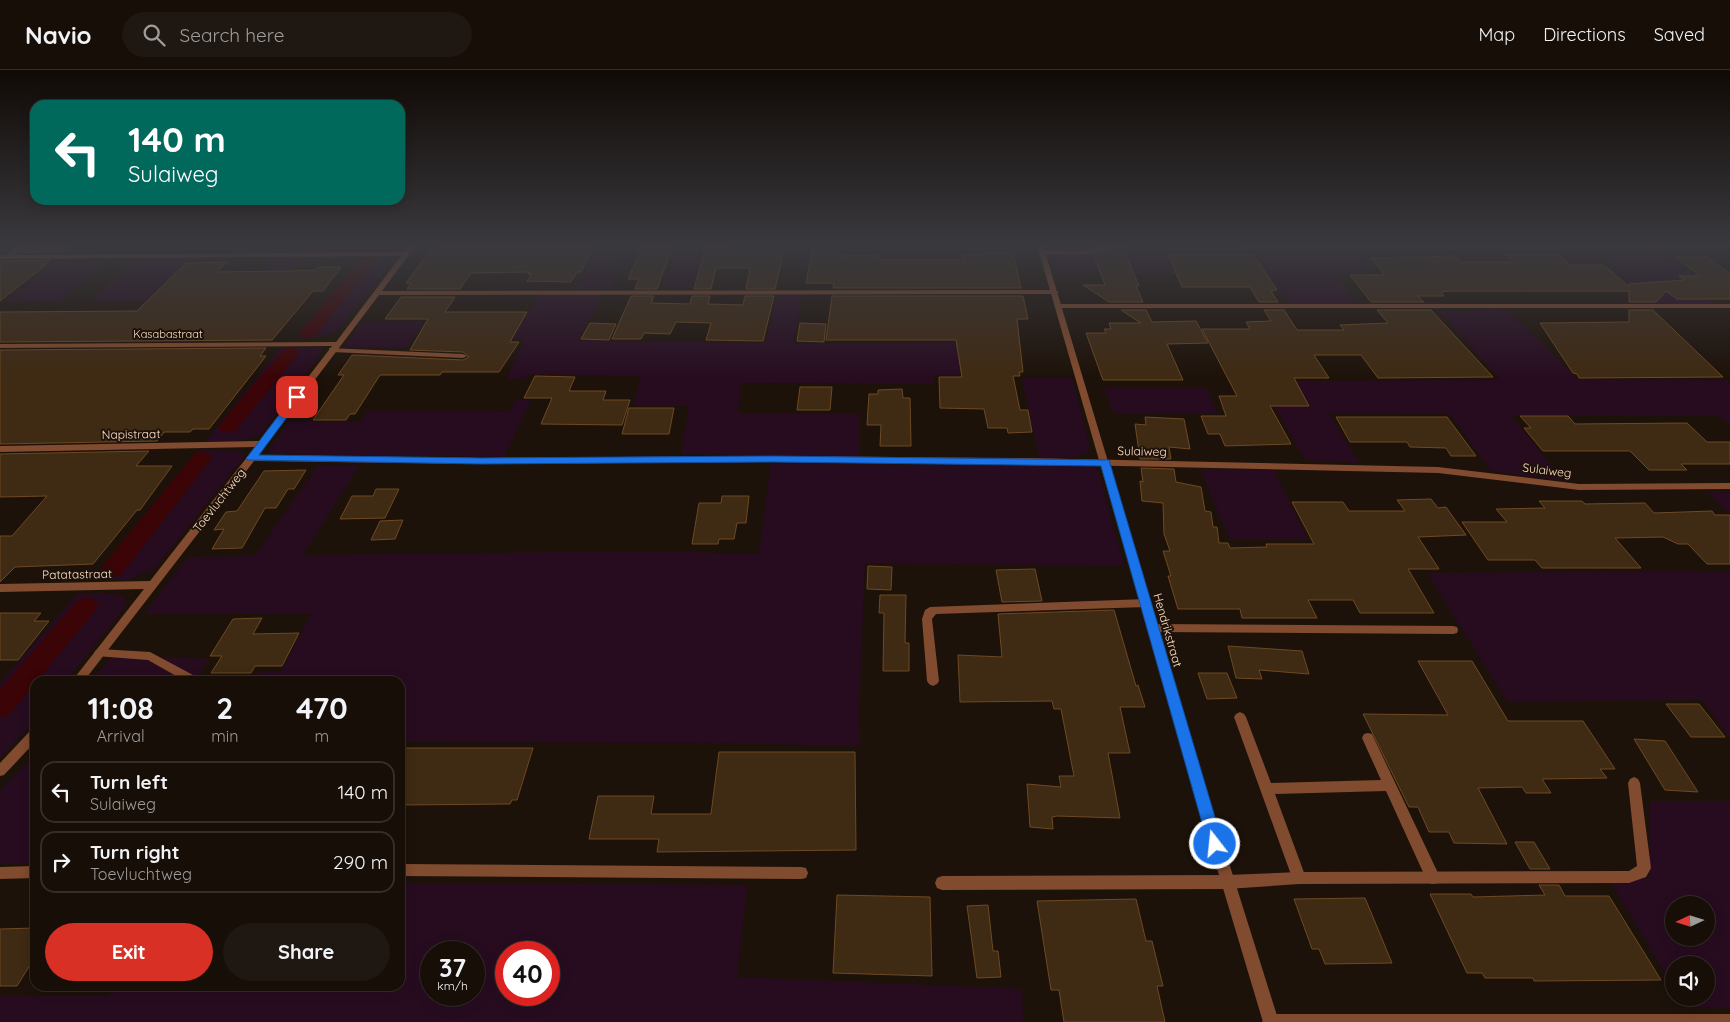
<!DOCTYPE html>
<html lang="en">
<head>
<meta charset="utf-8">
<style>
	:root { --surface:#160e07; --page:#1f1711; --text:#f1f3f6; --muted:#9e9c9b; --line:#352e28; --accent:#d93025 }
	body { margin:0; font-family:Quicksand,sans-serif; background:var(--page); color:var(--text); height:100vh; display:flex; flex-direction:column; font-size:19px; white-space:nowrap }
	* { box-sizing:border-box; margin:0 }
	p { font-size:16px; color:var(--muted) }
	.icon { flex:none; width:28px; height:28px; fill:none; stroke:currentColor; stroke-width:2; stroke-linecap:round; stroke-linejoin:round }
	.map { position:relative; flex:1; overflow:hidden }
	.sheet { position:absolute; left:30px; top:606px; width:375px; height:315px; display:flex; flex-direction:column; background:var(--surface); border-radius:15px; box-shadow:0 2px 12px #0003,0 0 0 1px var(--line) }
	.sheet>* { flex:none }
	.hud { position:absolute; left:30px; top:30px; width:375px; height:105px; border-radius:15px; box-shadow:0 2px 12px #0003,0 0 0 1px var(--line); background:#00695c; color:#fff; overflow:hidden }
	.needle { width:32px; rotate:266deg }
	.buttons { position:absolute; left:1665px; top:826px; display:grid; gap:10px }
	.buttons a { display:grid; place-items:center; width:50px; height:50px; border-radius:50%; background:var(--surface); box-shadow:0 2px 12px #0003,0 0 0 1px var(--line); font-size:25px }
	.speed { position:absolute; left:420px; top:871px; display:flex; gap:10px; font-size:25px; font-weight:700; text-align:center }
	.speed>* { display:grid; place-content:center; width:65px; height:65px; border-radius:50%; background:var(--surface); box-shadow:0 2px 12px #0003,0 0 0 1px var(--line); line-height:1 }
	.speed small { font-size:12px; font-weight:400 }
	.speed .limit { border:8px solid #d22; background:#fff; color:#111 }
	.pin { position:absolute; display:grid; place-items:center; width:42px; height:42px; color:#fff; margin:-21px; border-radius:10px; box-shadow:0 2px 8px #0006 }
	.me { position:absolute; width:55px; margin:-28px; rotate:344deg; stroke-linejoin:round; filter:drop-shadow(0 0 4px #0008) }
	.turn { display:flex; align-items:center; gap:18px; height:105px; padding:0 15px; font-size:22px }
	.turn .icon { width:65px; height:65px; stroke-width:2.5 }
	.turn b { display:block; font-size:35px; line-height:42px }
	.eta { display:flex; justify-content:space-evenly; align-items:center; height:85px; text-align:center }
	.eta b { font-size:30px; font-weight:800; line-height:35px }
	.primary-button { display:flex; gap:10px; margin-top:auto; padding:10px 15px }
	.primary-button a { flex:1; height:58px; border-radius:30px; background:var(--accent); color:#fff; font-size:20px; font-weight:800; line-height:58px; text-align:center }
	.primary-button a+a { background:var(--page); color:var(--text) }
	ul { padding:0; list-style:none }
	li { display:flex; align-items:center; gap:15px; height:62px; margin:0 10px 8px; padding:0 5px; border:2px solid var(--line); border-radius:15px }
	li div { flex:1 }
	li b { display:block; font-size:19px }
	li em { font-style:normal }
	header { display:flex; align-items:center; gap:30px; box-sizing:border-box; height:70px; padding:0 25px; background:var(--surface); border-bottom:1px solid var(--line) }
	header strong { font-size:24px }
	nav { display:flex; gap:28px; margin-inline-start:auto; font-size:18px }
	.search { width:350px; height:45px; background:var(--page); display:flex; align-items:center; gap:12px; box-sizing:border-box; padding:0 18px; border-radius:28px; color:var(--muted); font-size:19px }
	.map>svg:first-child { display:block }
</style>
</head>
<body>
<header>
<strong>Navio</strong>
<div class="search"><svg class="icon" aria-label="search" viewBox="0 0 24 24"><circle cx="10" cy="10" r="6"/><path d="M15 15l6 6"/></svg>Search here</div>
<nav><a>Map</a><a>Directions</a><a>Saved</a></nav>
</header>
<div class="map">
<svg width="1730" height="952" viewBox="0 0 1730 952">
	<rect width="100%" height="100%" fill="#1d1209"/>
	<path fill="#270c20" fill-rule="evenodd" d="M1116 178H1161L1174 204H1057L1050 181H1099Z
		M1252 179H1352L1372 204H1333L1356 233H1289Z
		M1589 179H1659L1693 205H1677L1714 234H1655Z
		M595 180H627L611 219H577Z
		M675 181H700L691 218H665Z
		M301 186 263 231H233L273 187Z
		M364 186 384 187 392 191V193L337 261 318 268 299 267Z
		M190 187 146 230 90 231 138 188Z
		M59 189H110L60 231 5 232Z
		M539 225H602L579 270 765 273 777 225 802 226 793 274 961 272 960 305H934V314L741 313 738 343 860 344V386L681 384 689 336H634L640 306 528 304 525 309H506L524 270 513 269Z
		M1508 240 1578 309 1730 310V355L1718 345H1511L1564 411 1491 401 1450 344 1329 343 1359 393 1305 390 1260 311 1501 310 1439 241Z
		M363 252H423L407 278 344 277Z
		M281 277H317L322 278 321 283 262 363C245 373 225 371 206 371Z
		M1022 308H1072L1090 377 1088 382 1074 387H1039Z
		M1105 318H1206L1218 343 1113 344Z
		M515 330H531L504 387 274 384 268 380 289 351 360 352 367 341 509 342Z
		M199 380 242 381 245 386 154 499 127 510 92 509Z
		M771 394 1088 396 1095 398 1099 402 1124 496 865 493 859 640 860 676 722 673 400 672V611H253L259 602H281L311 544H144L188 487 255 486 318 395 359 396 303 485 653 481 759 484Z
		M1200 399 1274 400 1308 470H1230Z
		M1706 421H1730V444Z
		M1730 501V668L1702 630 1507 631 1427 503Z
		M78 523H108L123 526 126 533 121 542 66 611H35V650L0 688V613Z
		M113 585 209 589 195 611H92Z
		M35 685V793H0V721Z
		M1650 731H1730V938L1686 937 1680 928H1706V895H1674V918L1608 808H1649ZM1674 835H1706V868H1674Z
		M400 813 747 815 737 907 1022 919 1023 952H0V926H108L114 916H400ZM431 882H474V925H431ZM506 882H549V925H506Z"/>
	<g fill="none" stroke-linecap="round" stroke-linejoin="round">
		<path fill="#3b0407" fill-rule="evenodd" d="M372 175H388L385 179H375Z
			M369 184 374 186 377 189 314 267 308 268 302 267 299 263 302 259 364 186Z
			M290 278 296 279 299 283 235 361 228 363 221 361 218 357 221 353 284 279Z
			M202 382 209 383 212 388 121 505 113 507 105 505 101 499 105 493 195 383Z
			M86 527 94 530 98 536 94 542 37 611H35V614L9 645 0 648V619L78 530Z"/>
	</g>
	<path fill="#3f2a13" stroke="#6e4923" d="M29 175H71L61 183H20Z
		M439 175H595L581 202H577L571 212 527 211 532 204H528L529 202 471 203 460 219H407L411 213H406L429 182H435Z
		M643 175H673L657 219H635L639 209H628Z
		M706 175H729L728 181H784L775 219H746L750 198H716L711 219H694Z
		M1117 175H1122L1139 216H1136L1143 232H1109L1083 215H1105L1094 185 1109 181Z
		M812 181H840V186L879 185 880 190H964L963 184 1013 183 1021 218H833L834 213H806Z
		M1224 184 1254 185 1277 220 1271 221 1278 232H1259L1250 217H1182L1168 185Z
		M1505 184H1558L1570 195H1604L1629 217V214L1685 210 1679 206H1700L1676 187H1707L1730 204V229H1677L1666 221 1656 232H1629V221H1449L1441 222 1444 226H1418L1424 232H1371L1350 205H1385L1371 188 1455 186 1461 192H1514Z
		M51 190 48 193 0 231V191Z
		M227 192 217 202 289 201 316 200 318 197H341L323 221H313L272 270 0 272V242L137 241 186 193Z
		M631 226H654L651 233 690 234 692 226H710L708 234 743 235 745 226H774L763 271 706 270 711 253 676 252 670 264 644 263 641 269H612Z
		M832 226H1023L1028 249H1017L1023 302H1019L1020 306H1013L1020 340H1028L1032 362 1008 363 1007 358H988L984 339 940 338 939 307H962L956 270H826Z
		M401 227H455L445 242H527L510 272H519L499 302H442L440 305H380L355 344H350L346 350H313L344 305H338L352 285 463 290 469 287 463 282 410 280 428 249H385Z
		M1121 240H1146L1152 252 1196 251 1208 273 1167 274 1183 310H1103L1086 263H1106L1104 259H1111L1109 253H1141Z
		M1264 240H1284L1297 260H1344L1340 255 1388 253 1377 240H1431L1493 307 1378 308 1361 285H1314L1329 308H1294L1309 336H1270L1291 374 1225 376 1220 364H1208L1201 346H1226L1219 326H1237L1202 259H1250L1246 252 1271 251Z
		M1629 240H1653L1723 307 1579 308 1577 304 1573 303 1540 253 1629 252Z
		M590 253 616 254 609 270 581 269Z
		M800 253 826 254 824 272 797 271Z
		M266 278 260 286H266L209 359H193L190 362H164L157 371 0 374V280Z
		M535 306 575 307 569 321H606L603 330H630L622 355 541 354 552 328H524Z
		M800 317H832L830 340H797Z
		M902 319 903 328H910L911 376H880L881 355H867L869 324H878V320Z
		M629 338H674L669 364H622Z
		M1520 346H1568L1575 354 1687 353 1707 372H1730V394H1681L1687 400H1649L1630 381H1543L1524 358H1531Z
		M1145 347 1184 349 1190 379 1169 377 1171 389H1140L1135 354 1146 355Z
		M1336 347H1447L1476 386H1451L1446 378 1410 377 1407 372H1350Z
		M149 381 136 396H172L140 440H137L93 494 15 497 0 512V466H12L47 426 0 427V384Z
		M1141 398 1174 399 1176 412 1201 417 1205 441 1211 442 1213 457H1217L1219 473H1228L1230 478 1267 477 1266 474H1314L1292 432H1343L1349 441H1405L1397 430 1431 429 1438 438 1446 437 1466 465 1418 467 1439 499H1408L1434 543H1360L1353 530H1308L1317 548H1242L1240 539H1178L1168 506H1171L1163 481H1170L1164 464 1163 433 1142 431 1140 411 1143 412Z
		M306 400 294 419H288L276 438H265L242 478 212 479 224 459 214 460 226 442 237 441 264 401Z
		M376 419H399L385 448 340 449 352 426H373Z
		M722 426H749L746 453H737L734 469H719L718 474H692L699 433H721Z
		M1539 431H1582L1585 434 1645 433 1654 443 1712 441 1715 445H1730V494H1707L1688 474H1678L1663 467 1615 468 1641 498H1542L1535 490H1488L1462 452H1507L1496 439 1545 438Z
		M403 450 395 469 371 470 380 451Z
		M868 496 892 497 891 520 867 519Z
		M1035 499 1042 531 1002 532 996 500Z
		M880 525H906L905 573H909V601H883L884 543H879Z
		M1114 540 1136 616 1138 615 1145 637H1120L1130 683H1108L1120 748 1057 746 1052 747 1053 759 1030 757 1027 714 1061 717 1059 706H1074L1061 639H1054L1052 631 960 632 958 585 1002 587 998 544Z
		M0 543H41L34 551H49L18 590H0Z
		M262 548 253 564 299 563 282 596H255L251 603H211L222 586H210L233 549Z
		M1228 576 1302 581 1309 604 1259 600 1262 609 1236 608Z
		M1418 591H1472L1508 651H1583L1615 699H1600L1607 708 1542 709 1551 723H1526L1522 717 1478 718 1507 774 1454 773 1449 762H1429L1418 737H1409L1363 644 1448 645Z
		M1198 603H1227L1237 628 1207 629Z
		M1666 634H1699L1725 667H1691Z
		M1634 669 1665 671 1698 722 1665 720Z
		M400 678H533L517 730H512L510 734 400 735Z
		M719 682H855L856 780 657 782 659 769H589L598 726H654L651 744H711Z
		M1515 772H1534L1550 799H1530Z
		M1539 815H1559L1565 826H1609L1661 910 1534 911 1533 908H1485L1482 903H1467L1430 824H1471L1473 827 1545 825Z
		M837 825 930 827 932 906 833 903Z
		M1365 828 1392 893 1325 894 1319 879H1312L1294 829Z
		M1136 829 1146 871H1152L1163 916H1157L1165 952H1064L1059 920H1051L1037 831Z
		M988 835 993 881H998L1001 907 977 908 967 836Z
		M35 858V887L17 916H0V859Z"/>
	<g fill="none" stroke-linecap="round" stroke-linejoin="round">
		<path fill="#814b2f" fill-rule="evenodd" d="M1107 175H1115C1099 189 1063 184 1042 184L1039 182 1042 180H1089Z
			M329 278 463 284 467 286 463 288 332 282H329Z
			M1146 529 1150 530 1151 533 1150 536 1146 537 936 544 932 549 939 611 937 614 933 616 929 614 927 611 922 549 925 540 930 537Z
			M100 579 150 582 193 605 195 608 193 611H185L148 590 96 586 94 583 96 580Z
			M1240 642 1244 644 1246 647 1271 713 1381 710 1362 668 1364 664 1368 663 1372 664 1438 803 1440 808 1438 813 1433 814 1428 813 1386 721 1275 724 1306 808 1304 813 1299 814 1294 813 1234 647 1236 644Z"/>
		<path fill="#814b2f" fill-rule="evenodd" d="M19 175H27L14 185 404 182 409 175H416L382 221 1055 220 1059 222 1055 224 379 225 258 385 481 388 773 386 1028 388 1438 397 1579 414 1730 413V419L1579 420 1438 403 1028 394 773 392 481 394 254 391 84 611H72L144 519 0 522V514L150 511 255 377 0 382V376L259 371 332 276 0 278V274L336 272 401 186 0 189V185H6Z
			M1234 175H1725L1727 177 1724 179 1237 177Z
			M1056 234H1730V238H1056Z
			M1154 554 1453 556 1457 557 1458 560 1457 563 1453 564 1154 562 1150 561 1149 558 1150 555Z
			M35 659V672L4 705 0 706V693L31 660Z
			M1634 707 1638 709 1640 713 1651 798 1646 807 1629 813 1299 814 1227 819 942 820 937 818 935 813 937 808 942 806 1227 805 1299 802 1629 801 1637 796 1628 713 1630 709Z
			M400 794 801 797 806 798 808 803 806 808 801 809 400 806Z
			M35 796V808L0 809V797Z
			M1270 944H1730V952H1262L1265 947Z"/>
		<path fill="#814b2f" fill-rule="evenodd" d="M1037 175H1043L1218 758 1279 952H1263L1205 758Z"/>
	</g>
	<linearGradient id="sky" x2="0" y2="1"><stop stop-color="#100a05"/><stop offset="0.57" stop-color="#3a393e"/><stop offset="1" stop-color="#3a393e" stop-opacity="0"/></linearGradient>
	<rect width="1730" height="308" fill="url(#sky)"/>
	<path fill="#1a73e8" stroke="#114b97" d="M297 324 302 327 259 385 481 388 773 386 1109 390 1223 774 1221 779 1215 781 1210 779 1208 774 1101 396 773 392 481 394 248 390 246 388 248 386 294 325Z"/>
	<g text-anchor="middle" dominant-baseline="central" stroke-width="4" stroke-linejoin="round" paint-order="stroke">
		<g font-size="11" fill="#ffddc5" stroke="#1d1209">
			<text x="168" y="264">Kasabastraat</text>
		</g>
		<g font-size="12" fill="#ffddc5" stroke="#1d1209">
			<text transform="translate(131 364) rotate(-1)">Napistraat</text>
			<text transform="translate(1142 381) rotate(1)">Sulaiweg</text>
			<text transform="translate(1547 400) rotate(7)">Sulaiweg</text>
			<text transform="translate(219 430) rotate(-52)">Toevluchtweg</text>
			<text transform="translate(77 504) rotate(-1)">Patatastraat</text>
			<text transform="translate(1168 560) rotate(74)">Hendrikstraat</text>
		</g>
	</g>
</svg>
<div class="buttons">
<a><svg class="needle" viewBox="-14 -14 28 28"><path d="M0-13l5 13h-10z" fill="#e53935"/><path d="M0 13l5-13h-10z" fill="#9e9c9b"/></svg></a>
<a><svg class="icon" aria-label="sound" viewBox="0 0 24 24"><path d="M4 9h4l5-4v14l-5-4H4zM17 9q2 3 0 6"/></svg></a>
</div>
<div class="speed"><div>37<small>km/h</small></div><div class="limit">40</div></div>
<div class="pin" style="left:297px;top:327px;background:#d93025"><svg class="icon" aria-label="arrive" viewBox="0 0 24 24"><path d="M6 21V4h12l-3 4 3 4H6"/></svg></div>
<svg class="me" style="left:1215px;top:774px" viewBox="-20 -20 40 40"><circle r="17" fill="#1a73e8" stroke="#fff" stroke-width="3"/><path d="M0-11L8 9 0 5-8 9z" fill="#fff"/></svg>
<div class="hud">
<div class="turn"><svg class="icon" aria-label="left" viewBox="0 0 24 24"><path d="M17 20v-9H6M10 6l-5 5 5 5"/></svg><div><b>140 m</b>Sulaiweg</div></div>
</div>
<section class="sheet">
<div class="eta">
<div><b>11:08</b><p>Arrival</p></div>
<div><b>2</b><p>min</p></div>
<div><b>470</b><p>m</p></div>
</div>
<ul>
<li><svg class="icon" aria-label="left" viewBox="0 0 24 24"><path d="M17 20v-9H6M10 6l-5 5 5 5"/></svg><div><b>Turn left</b><p>Sulaiweg</p></div><em>140 m</em></li>
<li><svg class="icon" aria-label="right" viewBox="0 0 24 24"><path d="M7 20v-9h11M14 6l5 5-5 5"/></svg><div><b>Turn right</b><p>Toevluchtweg</p></div><em>290 m</em></li>
</ul>
<div class="primary-button"><a>Exit</a><a>Share</a></div>
</section>
</div>
</body>
</html>
